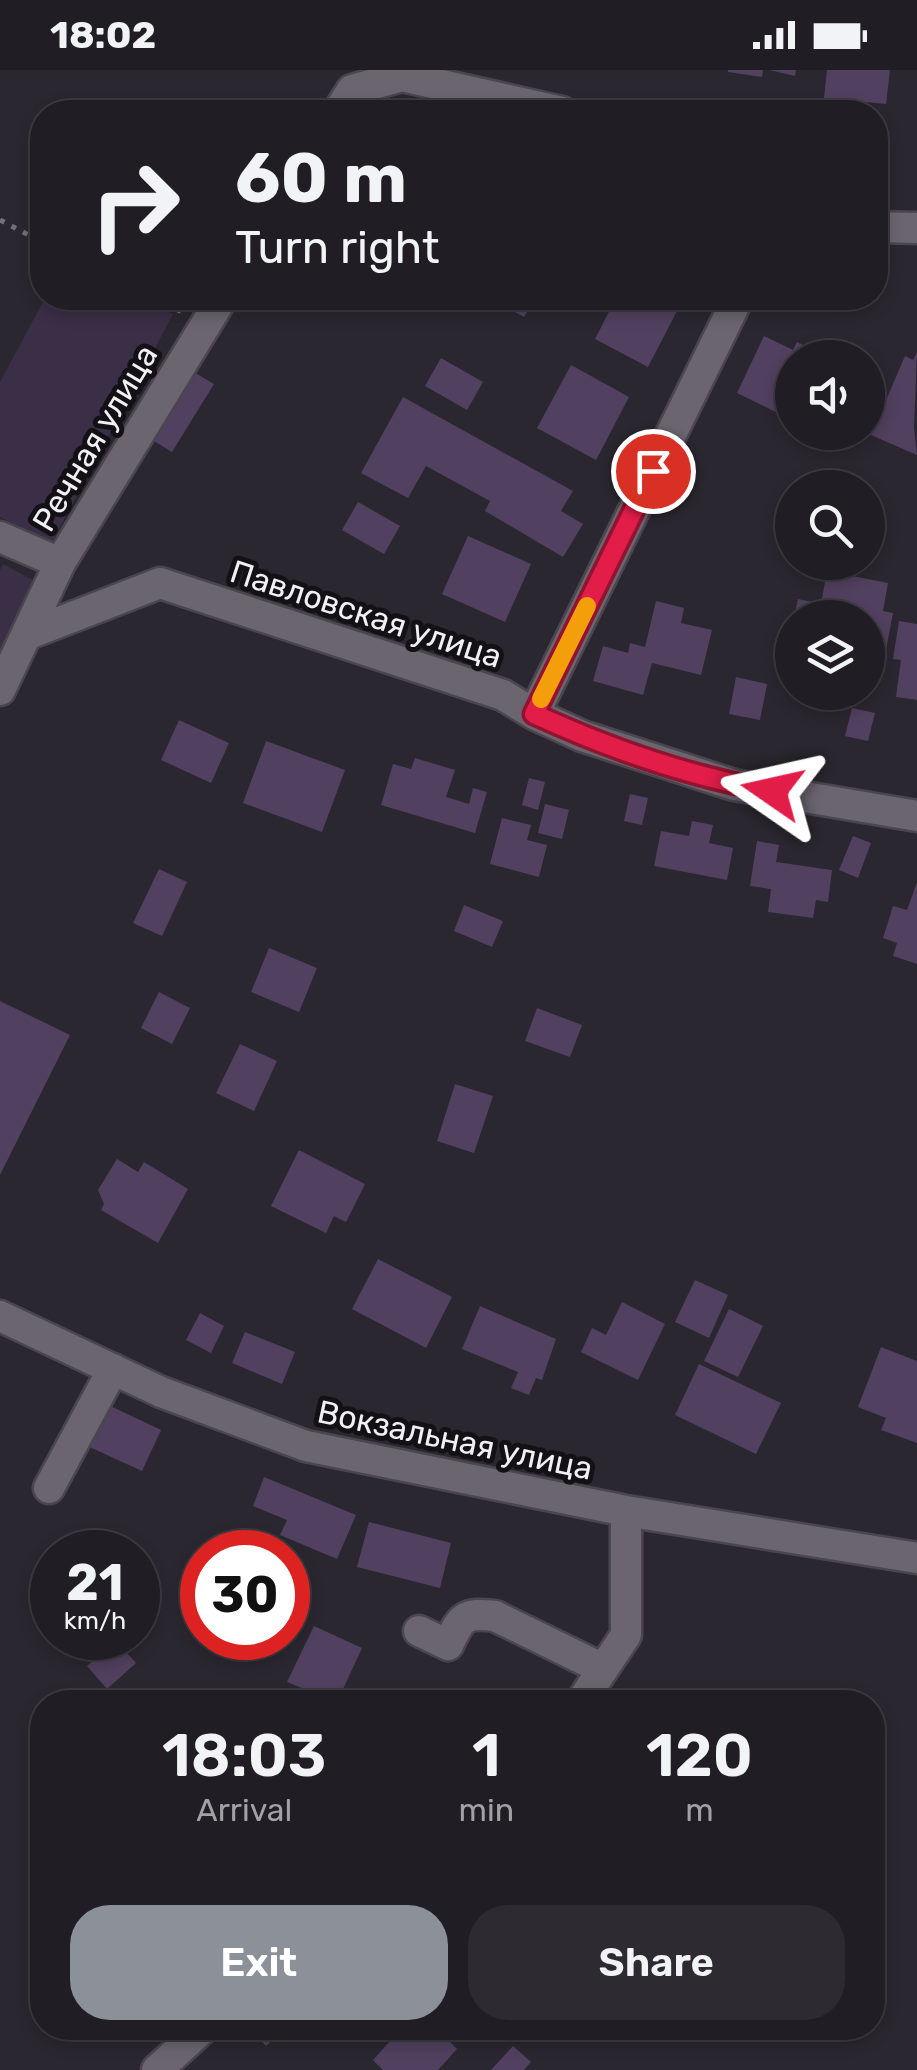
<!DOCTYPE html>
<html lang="en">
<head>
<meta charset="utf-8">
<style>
	:root { --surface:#201d24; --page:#2d2a31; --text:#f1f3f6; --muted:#a2a2a6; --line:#3d3b41; --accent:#8c9099 }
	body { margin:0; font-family:Rubik,sans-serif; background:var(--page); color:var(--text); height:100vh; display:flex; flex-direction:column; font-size:38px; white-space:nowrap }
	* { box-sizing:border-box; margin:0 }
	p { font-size:32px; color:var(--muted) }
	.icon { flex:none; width:55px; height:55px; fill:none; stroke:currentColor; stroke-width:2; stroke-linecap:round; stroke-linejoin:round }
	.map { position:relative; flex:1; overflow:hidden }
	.panel { position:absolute; left:30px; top:1620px; width:855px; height:350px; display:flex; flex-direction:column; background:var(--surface); border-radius:40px; box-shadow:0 5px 15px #0003,0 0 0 2px var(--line) }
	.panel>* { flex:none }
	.banner { position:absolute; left:30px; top:30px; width:858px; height:210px; border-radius:40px; box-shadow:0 5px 15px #0003,0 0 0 2px var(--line); background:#201d24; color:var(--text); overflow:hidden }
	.controls { position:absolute; left:775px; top:270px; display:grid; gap:20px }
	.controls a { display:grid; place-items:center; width:110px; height:110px; border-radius:50%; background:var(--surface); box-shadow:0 5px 15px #0003,0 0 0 2px var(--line); font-size:50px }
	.speed { position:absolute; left:30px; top:1460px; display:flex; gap:20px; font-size:50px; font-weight:700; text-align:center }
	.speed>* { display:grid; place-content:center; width:130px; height:130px; border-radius:50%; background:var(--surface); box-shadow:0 5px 15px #0003,0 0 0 2px var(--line); line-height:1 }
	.speed small { font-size:25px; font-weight:400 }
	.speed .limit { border:15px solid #d22; background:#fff; color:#111 }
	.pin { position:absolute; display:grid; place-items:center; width:85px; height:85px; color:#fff; margin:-42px; border:5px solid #fff; border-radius:50%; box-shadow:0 2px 10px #0007 }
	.me { position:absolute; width:110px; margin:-55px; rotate:281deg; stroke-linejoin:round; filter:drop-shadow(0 0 8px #0008) }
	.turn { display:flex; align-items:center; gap:35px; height:210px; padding:0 40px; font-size:45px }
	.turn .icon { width:130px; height:130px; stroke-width:2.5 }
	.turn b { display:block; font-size:70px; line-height:85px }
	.eta { display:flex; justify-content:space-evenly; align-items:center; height:170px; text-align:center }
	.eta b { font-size:60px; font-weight:600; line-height:70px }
	.primary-button { display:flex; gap:20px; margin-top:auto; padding:20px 40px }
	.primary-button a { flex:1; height:115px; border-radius:40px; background:var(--accent); color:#fff; font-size:40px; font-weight:600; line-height:115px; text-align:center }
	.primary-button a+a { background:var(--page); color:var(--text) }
	.status { display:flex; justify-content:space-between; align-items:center; height:70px; padding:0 50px; background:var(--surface); direction:ltr }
	.status svg { height:28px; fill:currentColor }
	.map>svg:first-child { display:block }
</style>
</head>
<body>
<div class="status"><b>18:02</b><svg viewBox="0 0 49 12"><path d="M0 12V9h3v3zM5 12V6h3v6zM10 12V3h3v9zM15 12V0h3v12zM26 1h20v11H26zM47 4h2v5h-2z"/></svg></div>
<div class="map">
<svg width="917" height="2000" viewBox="0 0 917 2000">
	<rect width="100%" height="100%" fill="#2b2730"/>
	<path fill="#3b2e47" d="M45 228H142L173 244 51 474 0 447V312Z
		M3 494 33 510 0 581V500Z"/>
	<path fill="#51405f" d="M728 0H763L762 7 728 2Z
		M769 0H796L795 6Z
		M827 0H890L886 34 824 28Z
		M187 31 208 42H180Z
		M489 228H535L524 247Z
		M616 228H655L678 239 648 297 595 269Z
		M764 266 793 280 797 272 829 288H792V350L737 323Z
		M917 282 914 358 917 385 871 365 905 286 913 290Z
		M441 288 483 312 467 340 425 316Z
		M571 295 629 327 596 390 537 358Z
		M185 297 214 314 172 382 144 365Z
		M403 327 573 421 561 441 583 454 563 487 485 441 490 431 426 396 408 428 361 403Z
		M358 432 400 456 384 484 342 460Z
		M468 466 531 494 505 552 442 524Z
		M827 501 888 513 883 541 893 543 885 585 873 582 869 601 868 548H794L798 529 821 534Z
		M656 531 684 538 681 553 712 560 701 605 652 593 643 625 593 611 603 576 628 583 630 573 645 577Z
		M899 551 917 554V630L896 627 901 590 893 589Z
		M791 566 792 567V600L784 598Z
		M736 607 767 614 760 650 729 644Z
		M852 638 875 643 868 671 845 666Z
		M179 650 229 673 211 713 161 690Z
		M266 671 345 700 322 762 243 733Z
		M415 688 455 700 446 727 469 734 473 718 487 722 475 763 381 735 393 694 411 699Z
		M529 708 545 712 538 740 522 735Z
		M630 724 648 728 642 755 624 751Z
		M545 734 569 740 562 769 538 763Z
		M502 748 531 755 527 770 547 775 539 807 490 794Z
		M692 751 713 755 709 773 733 778 727 810 654 796 661 761 689 766Z
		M853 766 871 773 858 808 839 800Z
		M757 771 779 775 776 792 832 800 828 832 816 830 813 848 768 842 771 819 750 816Z
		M159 799 187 812 162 866 133 853Z
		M917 812V894L893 886 897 873 883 868 893 836 907 840Z
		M464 835 503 851 492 877 454 861Z
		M269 878 317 898 299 942 251 922Z
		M159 922 190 938 172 974 141 958Z
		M0 931 70 965 0 1105Z
		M537 938 582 955 570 987 525 971Z
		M240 974 277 991 254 1041 216 1023Z
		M455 1014 493 1026 474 1083 437 1071Z
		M299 1080 365 1114 346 1152 334 1146 326 1163 271 1136Z
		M117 1089 138 1102 144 1092 188 1119 158 1173 101 1140 104 1134 98 1120Z
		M378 1189 452 1227 426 1278 352 1239Z
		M695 1210 728 1225 709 1268 675 1252Z
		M622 1232 665 1254 638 1310 581 1282 592 1258 606 1265Z
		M480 1236 556 1269 542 1310 536 1308 529 1325 511 1318 518 1302 462 1279Z
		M729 1239 763 1256 738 1307 704 1291Z
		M200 1243 224 1256 211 1283 186 1270Z
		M245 1262 295 1282 282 1314 232 1293Z
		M881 1277 917 1291V1373L881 1360 886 1348 858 1337Z
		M699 1294 781 1333 756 1384 675 1345Z
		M102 1332 161 1360 142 1401 83 1374Z
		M264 1407 356 1445 337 1489 280 1465 287 1450 253 1436Z
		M369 1452 451 1473 440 1518 357 1497Z
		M314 1556 362 1578 337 1632 287 1612Z
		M116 1571 136 1593 107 1619 87 1596Z
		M664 1618 680 1632H652Z
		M249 1958H293L284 1966 281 1962 266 1976Z
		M376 1958H455L446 1968 457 1979 438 2000H383L373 1990 391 1970Z
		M513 1976 531 1992 524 2000H491Z"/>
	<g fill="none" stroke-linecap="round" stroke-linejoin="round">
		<g stroke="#49464d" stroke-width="35">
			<path id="minor" d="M338 42 352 20 402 6 562 42
				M875 157 917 158
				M0 467 60 493
				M26 565 160 513 503 625 534 644 582 666 734 715 917 746
				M0 620 60 493 222 228
				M534 644 738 228
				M0 1246 161 1322 306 1376 626 1441 917 1488
				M49 1418 113 1299
				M419 1561 448 1575C461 1548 463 1542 495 1546L603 1599
				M581 1632 626 1565V1441
				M157 2000 203 1958"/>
		</g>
		<path stroke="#737077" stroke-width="5" stroke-dasharray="5 8" stroke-linecap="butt" d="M0 150 42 172
			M153 228 182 242"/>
		<use href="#minor" stroke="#6b6570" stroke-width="30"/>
	</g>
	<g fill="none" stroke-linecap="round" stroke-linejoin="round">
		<g stroke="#92132f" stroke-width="25">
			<path id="route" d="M653 401 534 644C608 678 691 707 772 721"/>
		</g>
		<use href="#route" stroke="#e11d48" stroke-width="18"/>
		<path stroke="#f59e0b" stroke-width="18" d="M541 629 587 536"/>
	</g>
	<g text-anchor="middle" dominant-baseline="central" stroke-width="10" stroke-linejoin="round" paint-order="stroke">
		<g font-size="32" fill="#f2eff5" stroke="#131115">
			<text transform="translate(95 368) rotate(-59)">Речная улица</text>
			<text transform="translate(366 544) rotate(18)">Павловская улица</text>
			<text transform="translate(455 1370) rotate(12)">Вокзальная улица</text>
		</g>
	</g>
</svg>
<div class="controls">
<a><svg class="icon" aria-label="sound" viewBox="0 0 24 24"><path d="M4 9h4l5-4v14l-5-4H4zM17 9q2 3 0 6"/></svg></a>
<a><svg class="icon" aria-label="search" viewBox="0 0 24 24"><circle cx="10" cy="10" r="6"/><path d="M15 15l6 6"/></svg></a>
<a><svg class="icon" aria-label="layers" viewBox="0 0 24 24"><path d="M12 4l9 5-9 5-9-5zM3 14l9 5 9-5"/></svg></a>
</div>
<div class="speed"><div>21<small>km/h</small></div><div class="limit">30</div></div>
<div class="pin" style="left:653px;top:401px;background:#d93025"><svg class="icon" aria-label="arrive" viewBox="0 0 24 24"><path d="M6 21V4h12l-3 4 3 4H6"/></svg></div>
<svg class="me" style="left:772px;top:721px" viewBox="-20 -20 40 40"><path d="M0-17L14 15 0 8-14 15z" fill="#e11d48" stroke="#fff" stroke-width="4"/></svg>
<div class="banner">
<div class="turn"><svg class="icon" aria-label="right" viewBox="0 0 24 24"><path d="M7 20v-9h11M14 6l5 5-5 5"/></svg><div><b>60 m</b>Turn right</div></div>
</div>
<section class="panel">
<div class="eta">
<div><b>18:03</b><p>Arrival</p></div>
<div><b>1</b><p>min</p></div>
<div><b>120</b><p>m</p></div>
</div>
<div class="primary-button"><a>Exit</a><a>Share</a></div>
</section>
</div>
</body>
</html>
